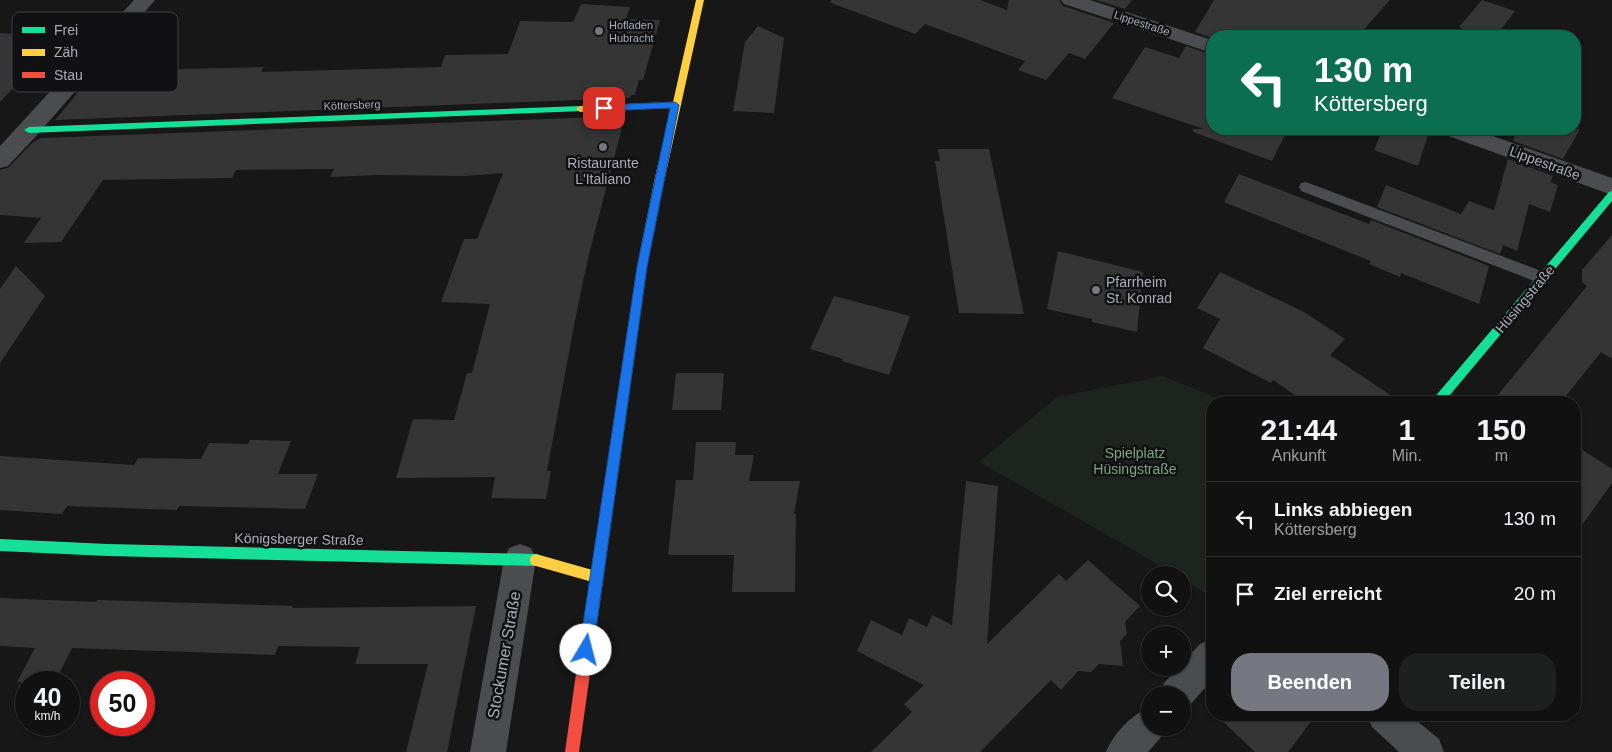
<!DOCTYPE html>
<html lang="de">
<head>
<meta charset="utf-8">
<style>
	:root { --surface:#111; --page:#1e1f1f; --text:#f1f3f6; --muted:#9c9d9f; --line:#303131; --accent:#757880 }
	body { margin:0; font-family:Helvetica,sans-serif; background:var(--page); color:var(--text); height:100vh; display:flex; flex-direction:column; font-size:19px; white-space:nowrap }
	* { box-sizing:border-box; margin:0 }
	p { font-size:16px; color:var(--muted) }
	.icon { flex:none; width:28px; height:28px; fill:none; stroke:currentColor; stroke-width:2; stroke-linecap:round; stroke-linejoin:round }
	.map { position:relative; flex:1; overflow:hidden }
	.side { position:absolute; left:1206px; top:396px; width:375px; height:325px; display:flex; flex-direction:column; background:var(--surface); border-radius:20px; box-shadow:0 1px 4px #0004,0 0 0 1px var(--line) }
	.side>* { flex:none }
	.hud { position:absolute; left:1206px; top:30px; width:375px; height:105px; border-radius:20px; box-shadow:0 1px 4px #0004,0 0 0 1px var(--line); background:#0b6e4f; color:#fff; overflow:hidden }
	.controls { position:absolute; left:1141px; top:566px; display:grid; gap:10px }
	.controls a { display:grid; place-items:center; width:50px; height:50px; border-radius:50%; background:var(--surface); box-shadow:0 1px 4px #0004,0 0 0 1px var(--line); font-size:25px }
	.speed { position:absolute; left:15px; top:671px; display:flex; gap:10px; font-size:25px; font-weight:700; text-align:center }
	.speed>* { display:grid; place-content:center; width:65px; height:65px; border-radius:50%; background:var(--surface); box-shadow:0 1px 4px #0004,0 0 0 1px var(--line); line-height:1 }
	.speed small { font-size:12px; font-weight:400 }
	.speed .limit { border:8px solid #d22; background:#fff; color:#111 }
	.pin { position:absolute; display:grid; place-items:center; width:42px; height:42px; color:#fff; margin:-21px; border-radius:10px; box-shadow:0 2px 8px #0006 }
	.me { position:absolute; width:55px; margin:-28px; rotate:8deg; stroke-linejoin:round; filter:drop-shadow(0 0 4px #0008) }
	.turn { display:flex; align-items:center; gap:18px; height:105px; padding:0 25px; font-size:22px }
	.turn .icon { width:65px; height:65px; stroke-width:2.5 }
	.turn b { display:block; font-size:35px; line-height:42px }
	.eta { display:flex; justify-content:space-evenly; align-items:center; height:85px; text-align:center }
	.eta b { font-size:30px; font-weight:700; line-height:35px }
	.primary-button { display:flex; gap:10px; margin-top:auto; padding:10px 25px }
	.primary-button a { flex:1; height:58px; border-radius:20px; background:var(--accent); color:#fff; font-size:20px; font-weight:700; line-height:58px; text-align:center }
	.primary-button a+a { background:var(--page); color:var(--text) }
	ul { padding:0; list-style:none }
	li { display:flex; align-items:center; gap:15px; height:75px; padding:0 25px; border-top:1px solid var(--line) }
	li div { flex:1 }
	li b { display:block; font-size:19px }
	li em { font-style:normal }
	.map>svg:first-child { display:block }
</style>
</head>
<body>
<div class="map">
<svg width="1612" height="752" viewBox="0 0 1612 752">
	<rect width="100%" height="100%" fill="#171717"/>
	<path fill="#1d241e" d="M1163 376 1227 402H1212V597L1183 579 1182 575H1175L1111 537 979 462 1057 397Z"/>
	<path fill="#353536" d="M831 0H980L1007 10 1009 0H1059L1063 6 1114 23 1085 59 1069 53 1046 80 1018 70 1025 61 925 24 915 34 831 3Z
		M1096 0H1132L1125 9Z
		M1214 0H1390L1358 36H1212V38L1195 32Z
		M1482 0 1515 11 1496 36H1481L1459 27Z
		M581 4 630 7 626 19 660 20 643 80H639L635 95H631L630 98 55 120 96 71 264 67 261 72 441 67 445 55 508 54 520 21 573 22Z
		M758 26 784 38 774 113 733 111 745 42Z
		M0 33 61 37 0 102Z
		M1186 46 1212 55V129H1288L1272 161 1193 132V129H1204L1112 98 1145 47 1179 58Z
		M625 116 589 254 576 315 547 471H551L546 499 491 498 495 477 396 478 413 419 454 420 467 373H472L490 304 441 302 464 239H477L503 173 464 176 380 175 330 177 334 169 236 170 232 178 103 180 61 242 24 243 41 218 0 215V170L9 167 32 143 41 138Z
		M1383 129H1430L1418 166 1374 150Z
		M1517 129H1580L1563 159 1513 141Z
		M938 149H989L1024 314 959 313 935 161H940Z
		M1508 159 1553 176 1550 182 1558 185 1550 212 1529 204 1517 251 1503 245 1500 254 1377 207 1386 185 1461 214 1469 201 1494 210Z
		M1239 174 1369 224 1371 220 1489 266 1479 304 1401 273 1400 277 1369 264 1371 261 1224 202Z
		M1612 235V359L1601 352 1561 402H1492L1587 286 1582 282V270Z
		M1058 251 1143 272 1137 332 1092 322V319L1047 309Z
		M16 266 45 296 0 363V289Z
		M1220 272 1304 312 1345 339 1330 355 1401 402H1305L1273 380 1271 383 1203 348 1220 319 1197 308Z
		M834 296 910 316 889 375 842 361 843 359 810 349Z
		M676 373H724L721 410H672Z
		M250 440 291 441 278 474H318L305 509 179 506 177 510 67 506 62 514 0 510V456L134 465 138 458 201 459 209 443 248 444Z
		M696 442H736L735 455H754L749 481H800L794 514H796L795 592H732L734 555H668L676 480H693Z
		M1575 445 1612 469V483L1575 535Z
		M966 481 998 486 987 644 1059 574 1066 581 1088 560 1140 606 1125 622 1127 634 1120 641 1123 666 1099 664 1091 672 1078 671 1061 690 1051 680 980 752H871L912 712 904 704 924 685 857 651 871 620 902 635 909 618 927 627 932 615 952 625Z
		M0 598 96 602 97 600 293 606 292 608 476 606 447 752H406L428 664H355L360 647 278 646 275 655 72 648 55 682H17L35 648 0 646Z
		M1216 715H1316L1288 752H1255Z"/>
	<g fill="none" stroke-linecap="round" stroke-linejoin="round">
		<path fill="#4b4c50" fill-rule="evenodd" d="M1306 182 1549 274 1551 278 1549 282 1543 284 1537 282 1301 191 1299 187 1301 183Z"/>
		<path fill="#4b4c50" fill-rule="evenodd" d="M134 0H155L37 135 8 166 0 168V146Z
			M1061 0H1090L1212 40V53L1064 4Z
			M1440 129H1473L1612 178V195L1443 134Z
			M520 544 531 548 536 559 506 752H470L504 559 509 548Z
			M1212 639V680L1188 707 1182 709V695H1159L1164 683 1178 668H1182V663L1200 644Z
			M1150 707V728H1166L1162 736 1148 752H1106C1114 733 1131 715 1150 707Z
			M1367 715H1410L1439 739 1444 752H1399L1372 727Z"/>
		<path fill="#16e098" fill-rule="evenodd" d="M580 106 584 109 583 111 29 133 24 130 29 127Z
			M659 179 664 182 647 267 595 638 593 643 588 645 583 643 581 638 637 267 654 182Z
			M1612 191V201L1444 402H1432L1433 399 1609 192Z
			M0 539 108 544 536 554 541 556 542 560 541 564 536 566 108 556 0 551Z"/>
		<path fill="#ffcf43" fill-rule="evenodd" d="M696 0H704L664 182 659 185 654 182 671 108 580 112 576 109 580 106 673 102Z
			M536 554 596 571 601 573 603 577 601 581 596 583 536 566 531 564 530 560 531 556Z"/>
		<path fill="#f24e42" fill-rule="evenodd" d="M588 631 593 633 595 638 579 752H565L581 638 583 633Z"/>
	</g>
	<path fill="#1a73e8" stroke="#114b97" d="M675 102 679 105 647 267 593 650 591 655 586 657 581 655 579 650 637 267 670 108 604 111 599 108 604 105Z"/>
	<g fill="#757880" stroke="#111113" stroke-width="2">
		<circle cx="599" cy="31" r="5"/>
		<circle cx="603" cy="147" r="5"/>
		<circle cx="1096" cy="290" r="5"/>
	</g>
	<g text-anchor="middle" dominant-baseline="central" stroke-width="5" stroke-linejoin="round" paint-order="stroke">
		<g font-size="11" fill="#a8adb8" stroke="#111113">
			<text transform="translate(1142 23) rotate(18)">Lippestraße</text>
			<text transform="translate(352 105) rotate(-2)">Köttersberg</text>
		</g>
		<g font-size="11" fill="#a8adb8" stroke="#111113" text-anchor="start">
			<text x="609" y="25">Hofladen<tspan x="609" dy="13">Hubracht</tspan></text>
		</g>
		<g font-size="14" fill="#a8adb8" stroke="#111113">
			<text x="603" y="163">Ristaurante<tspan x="603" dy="16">L'Italiano</tspan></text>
			<text x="1106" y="282" text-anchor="start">Pfarrheim<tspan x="1106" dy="16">St. Konrad</tspan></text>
		</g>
		<g font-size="14" fill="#a8adb8" stroke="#111113">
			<text transform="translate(1545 163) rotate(20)">Lippestraße</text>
			<text transform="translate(1525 299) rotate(-50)">Hüsingstraße</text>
			<text transform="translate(299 539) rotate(1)">Königsberger Straße</text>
		</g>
		<g font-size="14" fill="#7fa381" stroke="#111113">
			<text x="1135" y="453">Spielplatz<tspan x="1135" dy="16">Hüsingstraße</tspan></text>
		</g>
		<g font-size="16" fill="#a8adb8" stroke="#111113">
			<text transform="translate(504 655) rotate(-80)">Stockumer Straße</text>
		</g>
	</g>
	<rect x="12" y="12" width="166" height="80" rx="8" fill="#111113" stroke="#3e4045" stroke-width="1"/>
	<rect x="22" y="27" width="23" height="6" fill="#16e098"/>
	<rect x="22" y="49" width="23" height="7" fill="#ffcf43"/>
	<rect x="22" y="72" width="23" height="6" fill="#f24e42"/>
	<g font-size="14" fill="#a8adb8">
		<text x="54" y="35">Frei</text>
		<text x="54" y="57">Zäh</text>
		<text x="54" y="80">Stau</text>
	</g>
</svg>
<div class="controls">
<a><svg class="icon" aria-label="search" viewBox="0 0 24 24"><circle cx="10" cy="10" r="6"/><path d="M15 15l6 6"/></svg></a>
<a>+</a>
<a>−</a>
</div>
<div class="speed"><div>40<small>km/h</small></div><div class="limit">50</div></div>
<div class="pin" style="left:604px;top:108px;background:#d93025"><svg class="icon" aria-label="arrive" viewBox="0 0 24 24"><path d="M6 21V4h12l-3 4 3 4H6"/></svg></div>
<svg class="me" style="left:586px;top:650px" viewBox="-20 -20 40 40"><circle r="19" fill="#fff"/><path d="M0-13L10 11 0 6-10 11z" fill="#1a73e8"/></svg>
<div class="hud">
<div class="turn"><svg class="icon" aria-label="left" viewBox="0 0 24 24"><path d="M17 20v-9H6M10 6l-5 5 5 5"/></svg><div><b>130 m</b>Köttersberg</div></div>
</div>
<section class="side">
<div class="eta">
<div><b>21:44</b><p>Ankunft</p></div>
<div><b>1</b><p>Min.</p></div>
<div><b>150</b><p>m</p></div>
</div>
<ul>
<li><svg class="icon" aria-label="left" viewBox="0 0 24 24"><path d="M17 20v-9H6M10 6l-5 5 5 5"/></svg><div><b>Links abbiegen</b><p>Köttersberg</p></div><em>130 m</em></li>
<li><svg class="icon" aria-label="arrive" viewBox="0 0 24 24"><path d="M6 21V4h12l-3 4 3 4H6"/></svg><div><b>Ziel erreicht</b></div><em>20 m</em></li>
</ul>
<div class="primary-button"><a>Beenden</a><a>Teilen</a></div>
</section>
</div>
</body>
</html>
